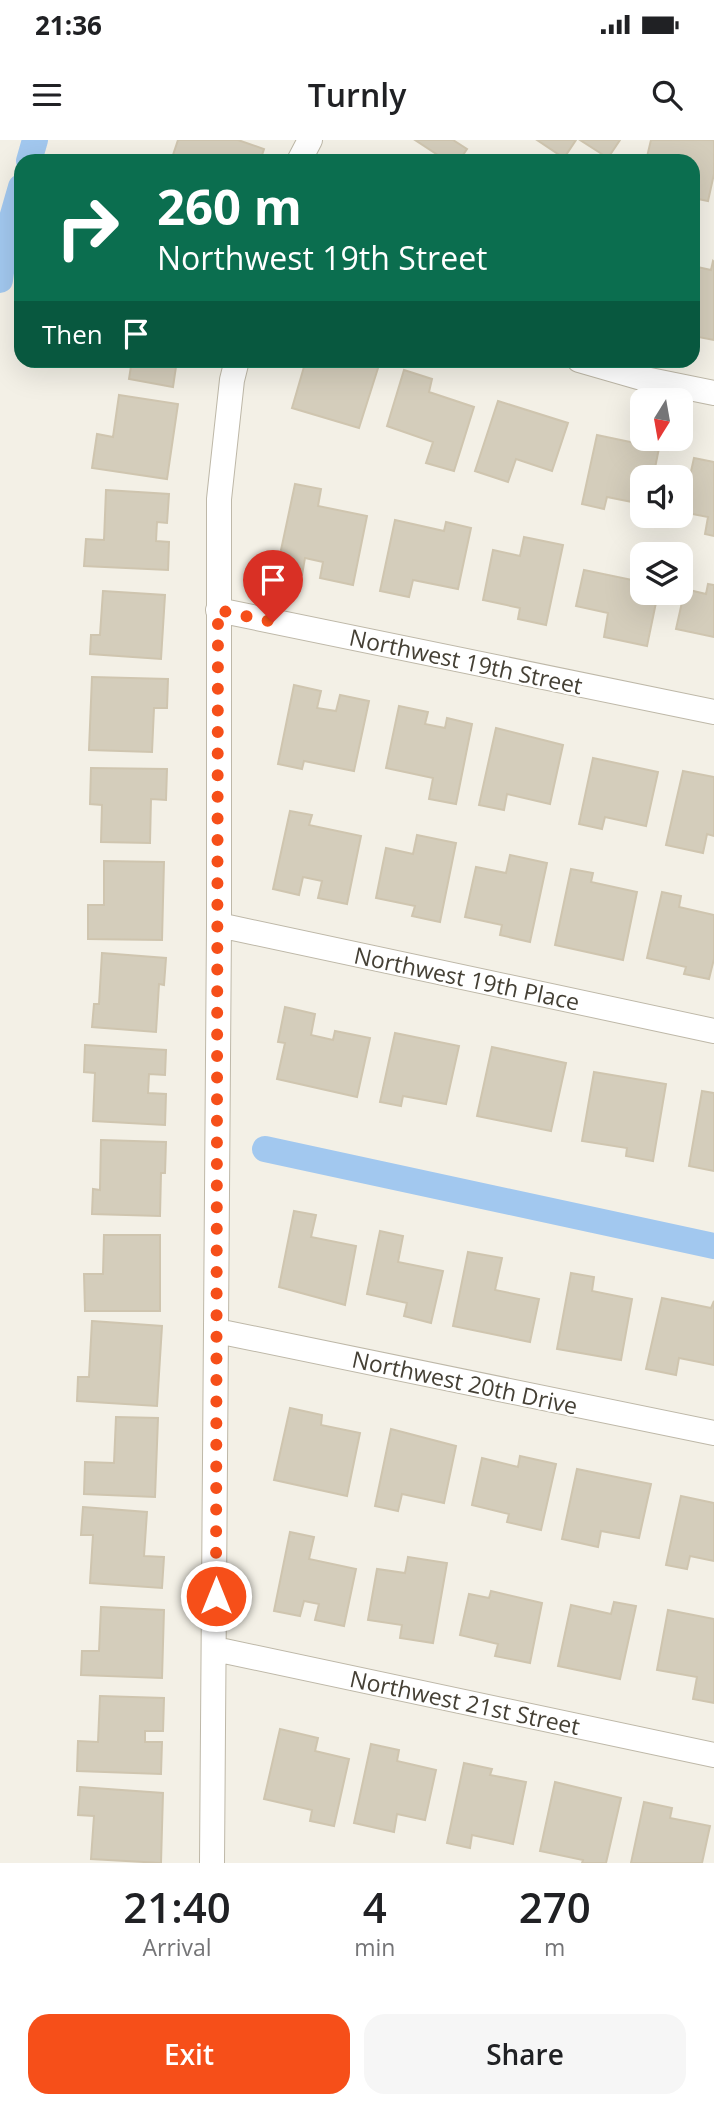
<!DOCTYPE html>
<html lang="en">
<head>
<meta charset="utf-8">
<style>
	:root { --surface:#fff; --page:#f6f6f6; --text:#202124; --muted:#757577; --accent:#f64f19 }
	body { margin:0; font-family:"Open Sans",sans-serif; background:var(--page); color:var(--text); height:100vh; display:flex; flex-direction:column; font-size:26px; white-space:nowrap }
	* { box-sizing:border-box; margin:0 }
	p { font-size:23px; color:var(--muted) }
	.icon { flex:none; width:38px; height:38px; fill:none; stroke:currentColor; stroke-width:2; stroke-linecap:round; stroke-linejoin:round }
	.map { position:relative; height:1723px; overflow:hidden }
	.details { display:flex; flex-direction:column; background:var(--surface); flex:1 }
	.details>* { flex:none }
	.banner { position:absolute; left:14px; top:14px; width:686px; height:214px; border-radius:21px; box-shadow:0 7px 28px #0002; background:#0b6e4f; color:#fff; overflow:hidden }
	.needle { width:46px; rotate:191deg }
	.controls { position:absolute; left:630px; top:248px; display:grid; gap:14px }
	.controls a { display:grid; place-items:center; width:63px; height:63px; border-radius:14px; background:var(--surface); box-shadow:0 7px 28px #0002; font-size:35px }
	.pin { position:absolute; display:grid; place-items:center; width:60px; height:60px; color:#fff; margin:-72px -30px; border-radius:50% 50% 50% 0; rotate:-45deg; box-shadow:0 0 7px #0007 }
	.pin .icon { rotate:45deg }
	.me { position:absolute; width:77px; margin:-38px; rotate:0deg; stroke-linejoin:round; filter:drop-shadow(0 0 5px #0008) }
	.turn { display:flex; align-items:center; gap:24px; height:147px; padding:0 28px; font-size:32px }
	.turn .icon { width:91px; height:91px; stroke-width:2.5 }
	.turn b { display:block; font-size:49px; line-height:60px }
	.then { display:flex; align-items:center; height:66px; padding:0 28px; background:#0003; gap:14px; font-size:26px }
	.eta { display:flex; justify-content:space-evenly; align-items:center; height:119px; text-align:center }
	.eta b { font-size:42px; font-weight:600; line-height:49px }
	.cta { display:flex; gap:14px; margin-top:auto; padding:14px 28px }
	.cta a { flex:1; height:80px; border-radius:21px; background:var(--accent); color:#fff; font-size:28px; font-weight:600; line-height:80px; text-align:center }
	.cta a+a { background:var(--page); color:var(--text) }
	.status { display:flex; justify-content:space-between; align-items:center; height:49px; padding:0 35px; background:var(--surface); direction:ltr }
	.status svg { height:19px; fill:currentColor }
	header { display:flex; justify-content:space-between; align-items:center; height:91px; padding:0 28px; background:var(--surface); font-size:32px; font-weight:600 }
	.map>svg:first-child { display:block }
</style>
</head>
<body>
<div class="status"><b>21:36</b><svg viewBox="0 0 49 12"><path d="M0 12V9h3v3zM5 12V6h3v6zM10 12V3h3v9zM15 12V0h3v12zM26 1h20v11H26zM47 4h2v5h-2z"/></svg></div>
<header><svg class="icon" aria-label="menu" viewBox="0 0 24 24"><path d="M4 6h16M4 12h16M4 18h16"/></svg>Turnly<svg class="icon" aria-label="search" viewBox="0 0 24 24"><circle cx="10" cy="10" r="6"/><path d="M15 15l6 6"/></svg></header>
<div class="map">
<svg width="714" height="1723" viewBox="0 0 714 1723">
	<rect width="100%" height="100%" fill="#f3f0e6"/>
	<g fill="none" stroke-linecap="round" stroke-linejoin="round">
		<path stroke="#a2c8ef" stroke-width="26" d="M29 21 35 0
			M0 140 5 102 21 47
			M265 1009 714 1106"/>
	</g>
	<path fill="#d4cdbb" stroke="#cfc5af" stroke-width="2" d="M178 0H238L264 9 260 21H171Z
		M415 0H453L467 9 459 21H447Z
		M537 0H576L564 18Z
		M580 0H620L608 18Z
		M651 0H714V34L708 61 693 58V21H646Z
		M713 121 714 122V200L693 196V126L711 130Z
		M132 220H177L173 247 129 239Z
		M306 220H364L379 225 359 288 292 268Z
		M404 230 432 239 429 252 474 267 454 331 426 323 433 302 387 286Z
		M119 255 178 264 167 339 92 328 97 294 113 297Z
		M498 261 568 283 552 331 516 319 508 342 475 331Z
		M597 295 659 308 653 338H642V364L607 357 604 369 582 364Z
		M694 318 714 322V396L705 394 708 377 682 372Z
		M295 344 321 349 318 366 367 376 353 445 320 438 323 422 305 418 302 435 277 429Z
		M106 350 169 354 167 383 157 382 156 401 169 402 168 430 84 426 86 399 104 400Z
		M395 380 444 391 446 382 471 388 458 449 413 440 409 457 380 451Z
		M524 397 563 405 546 485 518 479 520 468 483 460 493 410 520 416Z
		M584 430 642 442V453H658L647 506 604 497 608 473 576 466Z
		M708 444 714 445V497L676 489 685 449 706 454Z
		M103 451 165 455 161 519 90 514 91 495H100Z
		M92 537 168 539 167 568H154L152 612 89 610Z
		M294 545 321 551 317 568 336 571 340 555 369 561 354 631 304 621 302 629 278 624Z
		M399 566 428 572 425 584 445 588 447 578 472 584 456 664 429 659 433 638 386 628Z
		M496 588 563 605 550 664 507 654 504 670 479 665Z
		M593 618 658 632 646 686 605 677 602 689 579 684Z
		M91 628 167 629 166 660 151 659 150 703 101 702 102 665 90 664Z
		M683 631 714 637V696L707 694 703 713 666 705Z
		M290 671 312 675 309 685 361 696 347 764 318 758 322 741 303 737 299 755 273 749Z
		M417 695 456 703 440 782 412 776 415 766 376 758 386 708 413 714Z
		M510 715 547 723 530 802 500 795 502 785 465 777 476 727 506 733Z
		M104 721 164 722 162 800 88 799V765H104Z
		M571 729 593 733 591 742 637 752 623 820 555 805Z
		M662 752 681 756 679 767 714 775V819L709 839 684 834 686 827 647 818Z
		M102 813 166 818 164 845 159 844 156 892 92 887 94 864H99Z
		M285 867 315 874 311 895 333 900 335 891 370 898 357 957 277 939 285 903 278 902Z
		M395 893 459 906 446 964 403 956 401 966 380 962Z
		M85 905 166 910 165 935 149 934 148 953 166 954 165 985 93 981 95 933 84 932Z
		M492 907 566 923 551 991 477 976Z
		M594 932 666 944 653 1021 626 1016 627 1008 582 1001Z
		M702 951 714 953V1031L689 1026Z
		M101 1000 166 1002 165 1033H161L160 1076 92 1074 93 1049 100 1050Z
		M294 1071 316 1075 311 1097 356 1106 345 1165 279 1147Z
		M380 1091 403 1096 398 1122 443 1131 431 1183 404 1176 407 1163 367 1154Z
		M104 1095H160V1171H85L84 1134H103Z
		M468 1112 502 1118 495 1150 539 1159 530 1202 453 1186Z
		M571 1133 594 1137 592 1151 632 1159 621 1220 557 1209Z
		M662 1158 711 1168 714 1161V1225L679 1218 676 1235 646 1229Z
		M92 1181 162 1186 157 1266 77 1261 78 1237H89Z
		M290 1268 322 1275 321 1285 360 1293 347 1356 274 1340Z
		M116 1277 158 1278 155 1357 84 1354 85 1322 114 1323Z
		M391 1289 456 1306 444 1363 402 1354 398 1371 375 1366Z
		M520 1316 556 1324 541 1390 507 1382 509 1374 472 1365 482 1318 518 1327Z
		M577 1329 651 1344 639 1398 601 1391 598 1407 562 1399Z
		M681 1356 714 1363V1421L690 1416 687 1429 666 1425Z
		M83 1367 147 1372 144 1416 164 1417 162 1448 90 1443 93 1395H81Z
		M290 1392 314 1397 309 1419 356 1429 344 1486 315 1480 319 1464 304 1461 300 1476 274 1471Z
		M408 1417 447 1423 433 1503 400 1498 402 1485 368 1480 377 1429 405 1433Z
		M491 1451 542 1463 530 1523 495 1516 498 1504 460 1495 469 1454 489 1458Z
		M614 1462 636 1466 620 1539 558 1526 571 1465 611 1474Z
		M101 1467 164 1470 162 1538 81 1535 82 1511H99Z
		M668 1470 714 1479V1563L693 1559 697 1537 657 1530Z
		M100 1556 164 1558 163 1591H145V1602H162L161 1634 77 1631 78 1601 98 1602Z
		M280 1589 318 1598 315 1611 349 1619 334 1686 310 1681 312 1670 264 1659Z
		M371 1604 399 1610 397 1621 436 1630 425 1680 397 1674 394 1692 354 1683Z
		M464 1623 492 1629 490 1635 526 1642 513 1704 472 1695 470 1708 447 1703Z
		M555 1642 621 1658 606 1723H582L583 1720 540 1711Z
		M80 1647 163 1653 161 1723 91 1719 94 1676 78 1675Z
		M644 1662 672 1668 670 1678 710 1686 702 1723H631Z"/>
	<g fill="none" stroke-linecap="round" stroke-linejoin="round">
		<g stroke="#beb8a8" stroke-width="26">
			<path id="minor" d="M299 21 310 0
				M579 220 645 239 714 253
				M218 470 714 572
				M219 785 714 891
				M217 1191 714 1293
				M215 1509 714 1615
				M212 1723 219 785V359L232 240 237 220"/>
		</g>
		<use href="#minor" stroke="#fff" stroke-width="24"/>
	</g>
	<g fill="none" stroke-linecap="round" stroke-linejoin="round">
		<path stroke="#f64f19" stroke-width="12" stroke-dasharray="0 21.6" d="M216 1456 218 470 273 482"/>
	</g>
	<g text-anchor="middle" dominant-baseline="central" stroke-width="5" stroke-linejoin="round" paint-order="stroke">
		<g font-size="23" fill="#454035" stroke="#fff">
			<text transform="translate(466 521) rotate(12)">Northwest 19th Street</text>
			<text transform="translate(467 838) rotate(12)">Northwest 19th Place</text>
			<text transform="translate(465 1242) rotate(12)">Northwest 20th Drive</text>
			<text transform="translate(465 1562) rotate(12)">Northwest 21st Street</text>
		</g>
	</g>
</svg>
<div class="controls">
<a><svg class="needle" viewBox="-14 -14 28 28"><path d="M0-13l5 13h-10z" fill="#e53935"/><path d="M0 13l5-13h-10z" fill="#757577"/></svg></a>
<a><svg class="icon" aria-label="sound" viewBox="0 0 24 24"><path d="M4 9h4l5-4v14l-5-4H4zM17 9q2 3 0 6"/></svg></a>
<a><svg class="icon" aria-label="layers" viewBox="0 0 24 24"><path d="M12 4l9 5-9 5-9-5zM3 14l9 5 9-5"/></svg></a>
</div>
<div class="pin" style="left:273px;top:482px;background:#d93025"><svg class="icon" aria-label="arrive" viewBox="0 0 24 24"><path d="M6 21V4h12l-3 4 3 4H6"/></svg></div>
<svg class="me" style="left:216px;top:1456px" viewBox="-20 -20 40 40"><circle r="17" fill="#f64f19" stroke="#fff" stroke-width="3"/><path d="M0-11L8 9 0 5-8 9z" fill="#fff"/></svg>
<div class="banner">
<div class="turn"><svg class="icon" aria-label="right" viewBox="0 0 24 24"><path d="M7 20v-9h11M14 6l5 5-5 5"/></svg><div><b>260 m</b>Northwest 19th Street</div></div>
<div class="then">Then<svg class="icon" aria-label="arrive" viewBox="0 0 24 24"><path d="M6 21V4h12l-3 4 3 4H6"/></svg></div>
</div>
</div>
<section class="details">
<div class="eta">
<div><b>21:40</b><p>Arrival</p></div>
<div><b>4</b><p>min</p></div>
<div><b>270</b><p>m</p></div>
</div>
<div class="cta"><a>Exit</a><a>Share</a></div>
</section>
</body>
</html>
